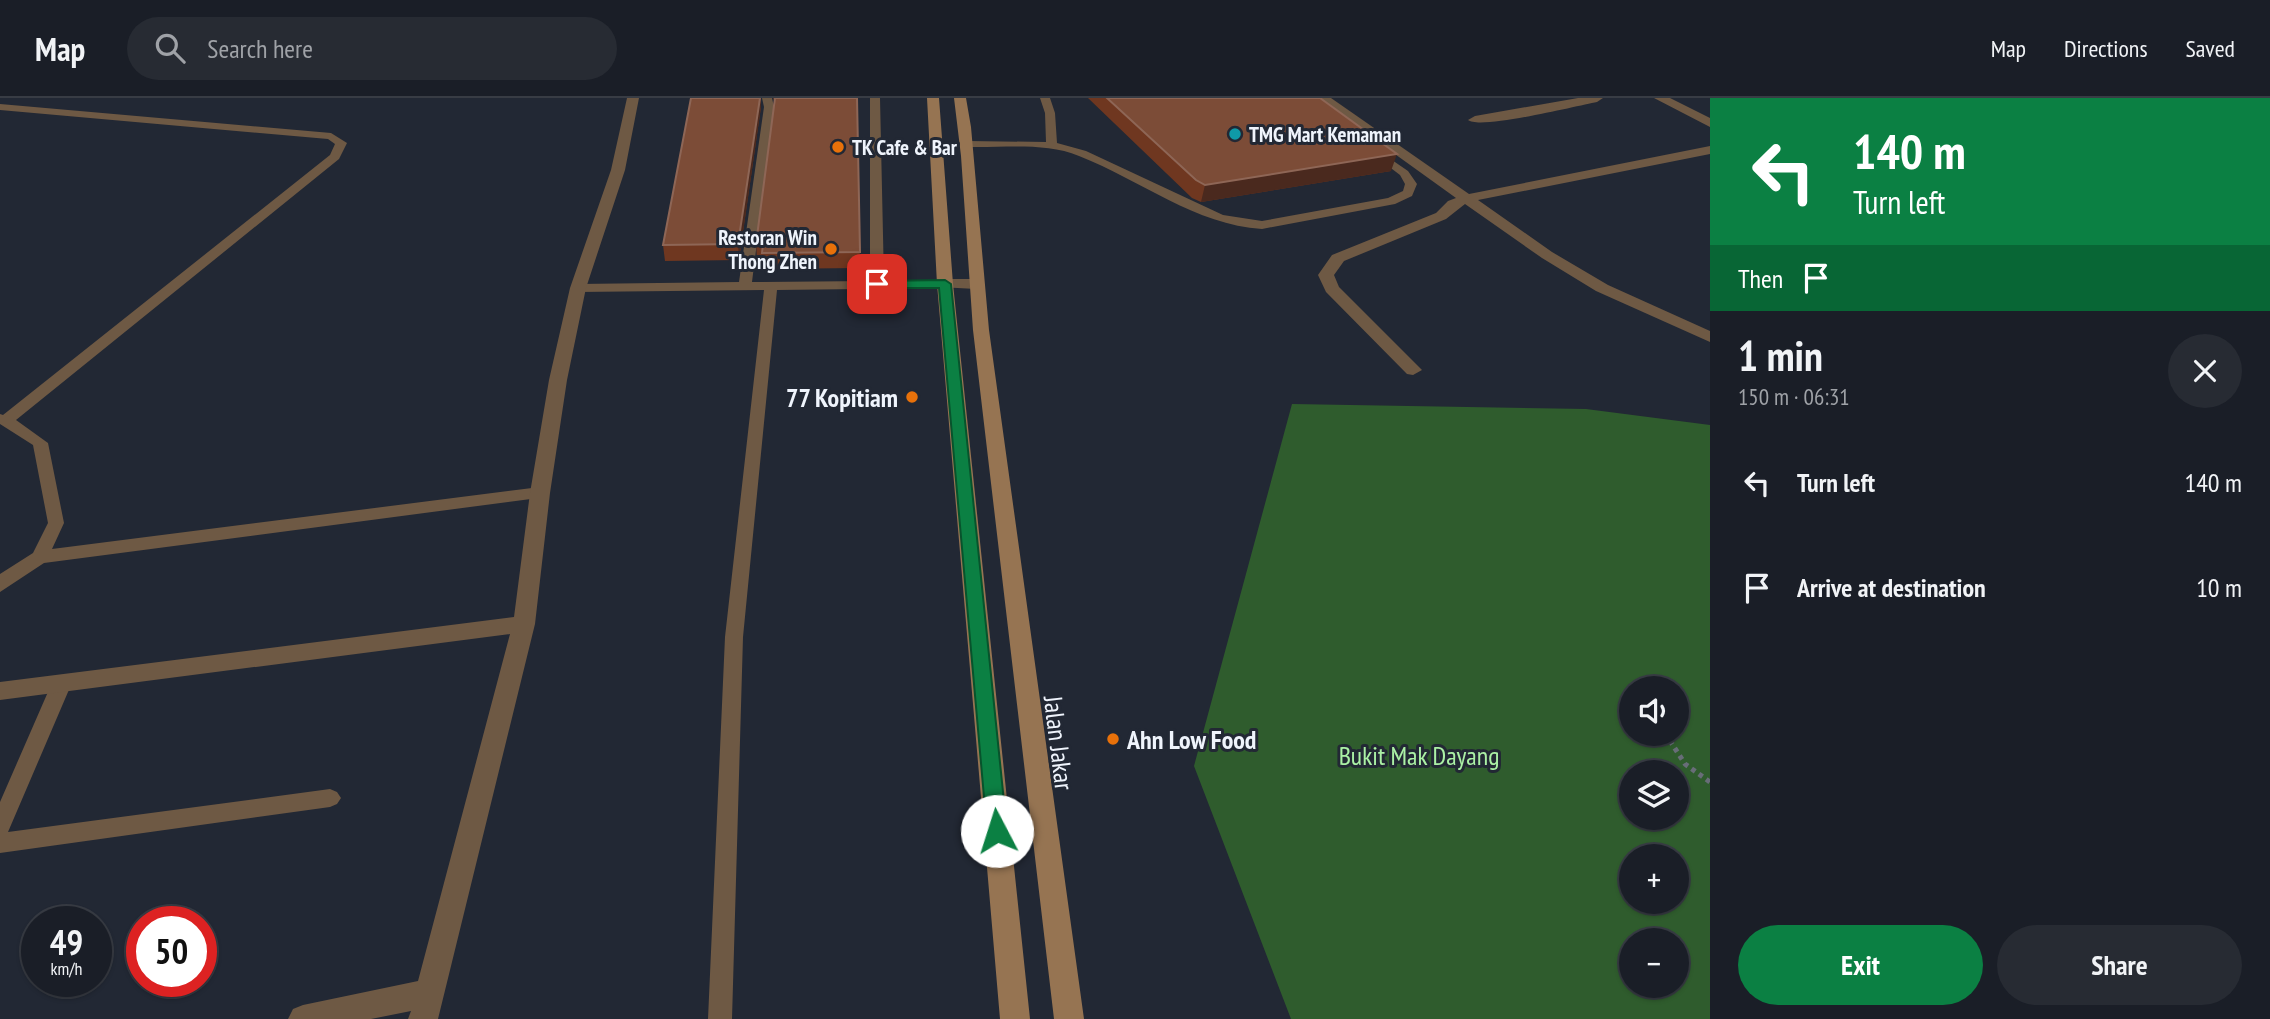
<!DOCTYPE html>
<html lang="en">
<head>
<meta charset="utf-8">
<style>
	:root { --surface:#1a1e27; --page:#272b33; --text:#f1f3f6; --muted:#9fa2a7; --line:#383c44; --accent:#0b8043 }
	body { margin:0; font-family:"PT Sans Narrow",sans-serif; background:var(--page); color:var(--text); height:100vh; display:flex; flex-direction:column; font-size:26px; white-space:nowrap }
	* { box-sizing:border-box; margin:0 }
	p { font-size:23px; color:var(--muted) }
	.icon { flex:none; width:38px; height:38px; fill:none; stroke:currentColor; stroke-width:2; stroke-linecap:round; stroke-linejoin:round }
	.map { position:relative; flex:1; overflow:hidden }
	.details { display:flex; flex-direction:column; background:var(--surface); width:560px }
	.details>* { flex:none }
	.guide { background:#0b8043; color:#fff; overflow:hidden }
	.fabs { position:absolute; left:1619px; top:578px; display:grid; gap:14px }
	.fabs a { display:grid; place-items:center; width:70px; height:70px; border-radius:50%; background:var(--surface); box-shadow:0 2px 5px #0004,0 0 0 2px var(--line); font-size:35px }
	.speed { position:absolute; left:21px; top:808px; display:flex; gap:14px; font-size:35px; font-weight:700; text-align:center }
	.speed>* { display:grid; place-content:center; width:91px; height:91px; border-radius:50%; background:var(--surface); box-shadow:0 2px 5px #0004,0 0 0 2px var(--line); line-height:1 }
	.speed small { font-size:18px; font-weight:400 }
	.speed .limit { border:10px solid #d22; background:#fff; color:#111 }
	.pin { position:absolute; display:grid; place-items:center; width:60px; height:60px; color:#fff; margin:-30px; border-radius:14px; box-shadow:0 4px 10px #0006 }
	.me { position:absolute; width:77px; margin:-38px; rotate:355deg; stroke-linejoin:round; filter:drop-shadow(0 0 5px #0008) }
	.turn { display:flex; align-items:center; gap:24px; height:147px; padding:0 28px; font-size:32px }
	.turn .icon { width:91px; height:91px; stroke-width:2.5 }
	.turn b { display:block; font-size:49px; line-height:60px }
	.then { display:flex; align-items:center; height:66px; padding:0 28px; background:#0003; gap:14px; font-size:26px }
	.round { display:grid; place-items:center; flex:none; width:74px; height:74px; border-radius:37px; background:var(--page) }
	.headline { display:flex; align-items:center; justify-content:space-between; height:119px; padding:0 28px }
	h1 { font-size:42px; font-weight:600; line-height:52px }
	.action { display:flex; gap:14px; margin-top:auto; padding:14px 28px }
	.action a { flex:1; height:80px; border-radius:42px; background:var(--accent); color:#fff; font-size:28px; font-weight:600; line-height:80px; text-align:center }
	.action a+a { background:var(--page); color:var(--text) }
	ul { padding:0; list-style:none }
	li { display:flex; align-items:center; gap:21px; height:105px; padding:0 28px }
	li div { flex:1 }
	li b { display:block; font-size:26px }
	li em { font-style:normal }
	header { display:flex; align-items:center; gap:42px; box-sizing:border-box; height:98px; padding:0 35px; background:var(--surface); border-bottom:2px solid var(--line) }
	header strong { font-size:33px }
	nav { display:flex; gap:38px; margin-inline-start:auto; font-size:24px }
	.search { width:490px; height:63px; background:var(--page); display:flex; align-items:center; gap:18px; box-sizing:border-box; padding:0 24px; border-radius:38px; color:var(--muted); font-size:26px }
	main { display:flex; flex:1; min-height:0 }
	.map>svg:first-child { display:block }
</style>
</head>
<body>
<header>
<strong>Map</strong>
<div class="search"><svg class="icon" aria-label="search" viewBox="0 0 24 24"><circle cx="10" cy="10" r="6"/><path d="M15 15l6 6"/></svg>Search here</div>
<nav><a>Map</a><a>Directions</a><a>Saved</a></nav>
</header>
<main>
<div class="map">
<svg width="1710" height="921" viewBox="0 0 1710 921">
	<rect width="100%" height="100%" fill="#222834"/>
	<path fill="#2f5c2d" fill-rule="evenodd" d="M1292 306 1586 311 1710 327V921H1291L1194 668ZM1631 590H1676V635H1631ZM1631 674H1676V719H1631ZM1631 758H1676V803H1631ZM1631 842H1676V887H1631Z"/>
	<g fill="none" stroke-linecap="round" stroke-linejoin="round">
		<path stroke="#686d78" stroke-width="5" stroke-dasharray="4.5 4.5" stroke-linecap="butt" d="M1665 635 1685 666 1710 684"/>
		<path fill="#6e5944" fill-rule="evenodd" d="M762 0H772L774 9 752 184 870 183V0H880L884 183 945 182 952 186 945 190 777 192 743 539 732 921H708L725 539 764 192 578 194 571 190 578 186 739 184 764 9Z
			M1040 0H1050L1055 15 1057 45 1086 53 1223 117 1262 123 1388 100 1403 93 1405 86 1400 77 1367 52 1373 49 1408 73 1417 86 1412 98 1395 106 1262 131C1196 127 1140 82 1079 58 1045 44 1004 50 968 49L962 46 968 43 1046 44 1045 15Z
			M0 6 331 35 347 45 339 61 16 322 48 345 64 425 52 451 540 389 548 395 546 399 44 465 0 494V476L33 455 48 425 33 347 0 326V316L3 317 330 57 335 46 328 41 0 12Z
			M61 579 68 582 71 587 8 734 330 691 337 694 341 700 337 706 330 709 0 755V704L51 587 54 582Z"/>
		<path fill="#6e5944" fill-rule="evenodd" d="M627 0H639L625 72 586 190 567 282 550 395 535 526 438 921H408L411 913 371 921H288L293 911 303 907 418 883 510 536 0 602V584L514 519 530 395 549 282 570 190 611 72Z
			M1317 0H1331L1469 96 1710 48V56L1478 102 1552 154 1608 187 1710 233V244L1596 193 1542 160 1465 106 1446 121 1344 163 1334 177 1339 189 1422 272 1413 277 1407 276 1326 194 1318 177 1332 157 1436 115 1448 103 1456 100Z
			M1578 0H1603L1597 4C1576 8 1480 32 1468 22L1475 18Z
			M1654 0H1670L1710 20V29Z
			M945 181H976L984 186 976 191 939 189 937 186Z"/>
		<path fill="#967452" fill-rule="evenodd" d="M927 0H939L953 186 1030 921H1000L937 186Z
			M954 0H966L971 29 989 232 1084 921H1054L973 232 961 58Z"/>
	</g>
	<path fill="#6f3720" d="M691 0H761V9L739 162 665 163 663 147Z
		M773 0H857L860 170 763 171 762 162H757L756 146 775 4Z
		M1088 0H1320L1391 73 1201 104 1192 100Z"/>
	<path fill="#4a291e" d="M759 0H761V9L739 162 738 146Z
		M1397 56 1391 73 1201 104 1205 87Z"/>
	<path fill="#7c4c37" stroke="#8e6656" stroke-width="2" d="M691 0H760L738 146 663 147Z
		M775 0H857L860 154 762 155 763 146H756Z
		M1107 0H1320L1397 56 1205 87 1196 82Z"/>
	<path fill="#0b8043" stroke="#07532c" stroke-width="2" d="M945 182 951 186 1007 733 1004 739 997 741 990 739 987 733 939 190H877L871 186 877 183Z"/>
	<circle fill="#0f9aa8" stroke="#222834" stroke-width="2.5" cx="1235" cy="36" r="7"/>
	<g fill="#e8710a" stroke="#222834" stroke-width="2.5">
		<circle cx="838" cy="49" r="7"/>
		<circle cx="831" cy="151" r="7"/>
		<circle cx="912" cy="299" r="7"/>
		<circle cx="1113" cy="641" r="7"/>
	</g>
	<g text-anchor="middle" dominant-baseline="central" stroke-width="6" stroke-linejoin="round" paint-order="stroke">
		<g font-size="21" font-weight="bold" fill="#eff4fc" stroke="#222834" text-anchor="start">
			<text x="1249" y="36">TMG Mart Kemaman</text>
			<text x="852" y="49">TK Cafe &amp; Bar</text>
			<text x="817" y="139" text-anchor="end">Restoran Win<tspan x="817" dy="24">Thong Zhen</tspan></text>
		</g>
		<g font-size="26" font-weight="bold" fill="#eff4fc" stroke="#222834" text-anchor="end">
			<text x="898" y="299">77 Kopitiam</text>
			<text x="1127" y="641" text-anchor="start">Ahn Low Food</text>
		</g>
		<g font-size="26" fill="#eff4fc" stroke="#222834">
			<text transform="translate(1059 645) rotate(83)">Jalan Jakar</text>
		</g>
		<g font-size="26" fill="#abf1a5" stroke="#222834">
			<text x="1419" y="657">Bukit Mak Dayang</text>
		</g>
	</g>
</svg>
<div class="fabs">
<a><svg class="icon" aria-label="sound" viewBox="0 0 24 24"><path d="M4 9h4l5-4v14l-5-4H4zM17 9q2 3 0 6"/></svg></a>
<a><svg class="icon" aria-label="layers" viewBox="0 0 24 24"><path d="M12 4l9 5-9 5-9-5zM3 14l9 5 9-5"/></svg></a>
<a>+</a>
<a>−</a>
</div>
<div class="speed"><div>49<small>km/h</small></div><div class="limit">50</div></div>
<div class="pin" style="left:877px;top:186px;background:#d93025"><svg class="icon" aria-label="arrive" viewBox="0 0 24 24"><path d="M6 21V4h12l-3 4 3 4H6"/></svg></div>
<svg class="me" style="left:997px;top:733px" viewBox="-20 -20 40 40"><circle r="19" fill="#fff"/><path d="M0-13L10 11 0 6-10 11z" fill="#0b8043"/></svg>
</div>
<section class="details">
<div class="guide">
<div class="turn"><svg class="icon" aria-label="left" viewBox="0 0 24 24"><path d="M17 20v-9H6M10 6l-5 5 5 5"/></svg><div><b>140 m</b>Turn left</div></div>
<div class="then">Then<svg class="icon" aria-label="arrive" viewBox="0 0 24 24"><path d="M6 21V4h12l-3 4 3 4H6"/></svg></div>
</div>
<div class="headline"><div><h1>1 min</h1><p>150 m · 06:31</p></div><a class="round"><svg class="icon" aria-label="close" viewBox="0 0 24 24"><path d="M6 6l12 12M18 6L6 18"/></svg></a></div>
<ul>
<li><svg class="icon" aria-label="left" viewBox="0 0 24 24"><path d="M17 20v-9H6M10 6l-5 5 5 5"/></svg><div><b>Turn left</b></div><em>140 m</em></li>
<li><svg class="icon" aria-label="arrive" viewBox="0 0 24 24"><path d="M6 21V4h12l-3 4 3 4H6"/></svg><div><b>Arrive at destination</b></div><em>10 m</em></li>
</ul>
<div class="action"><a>Exit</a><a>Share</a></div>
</section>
</main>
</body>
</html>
